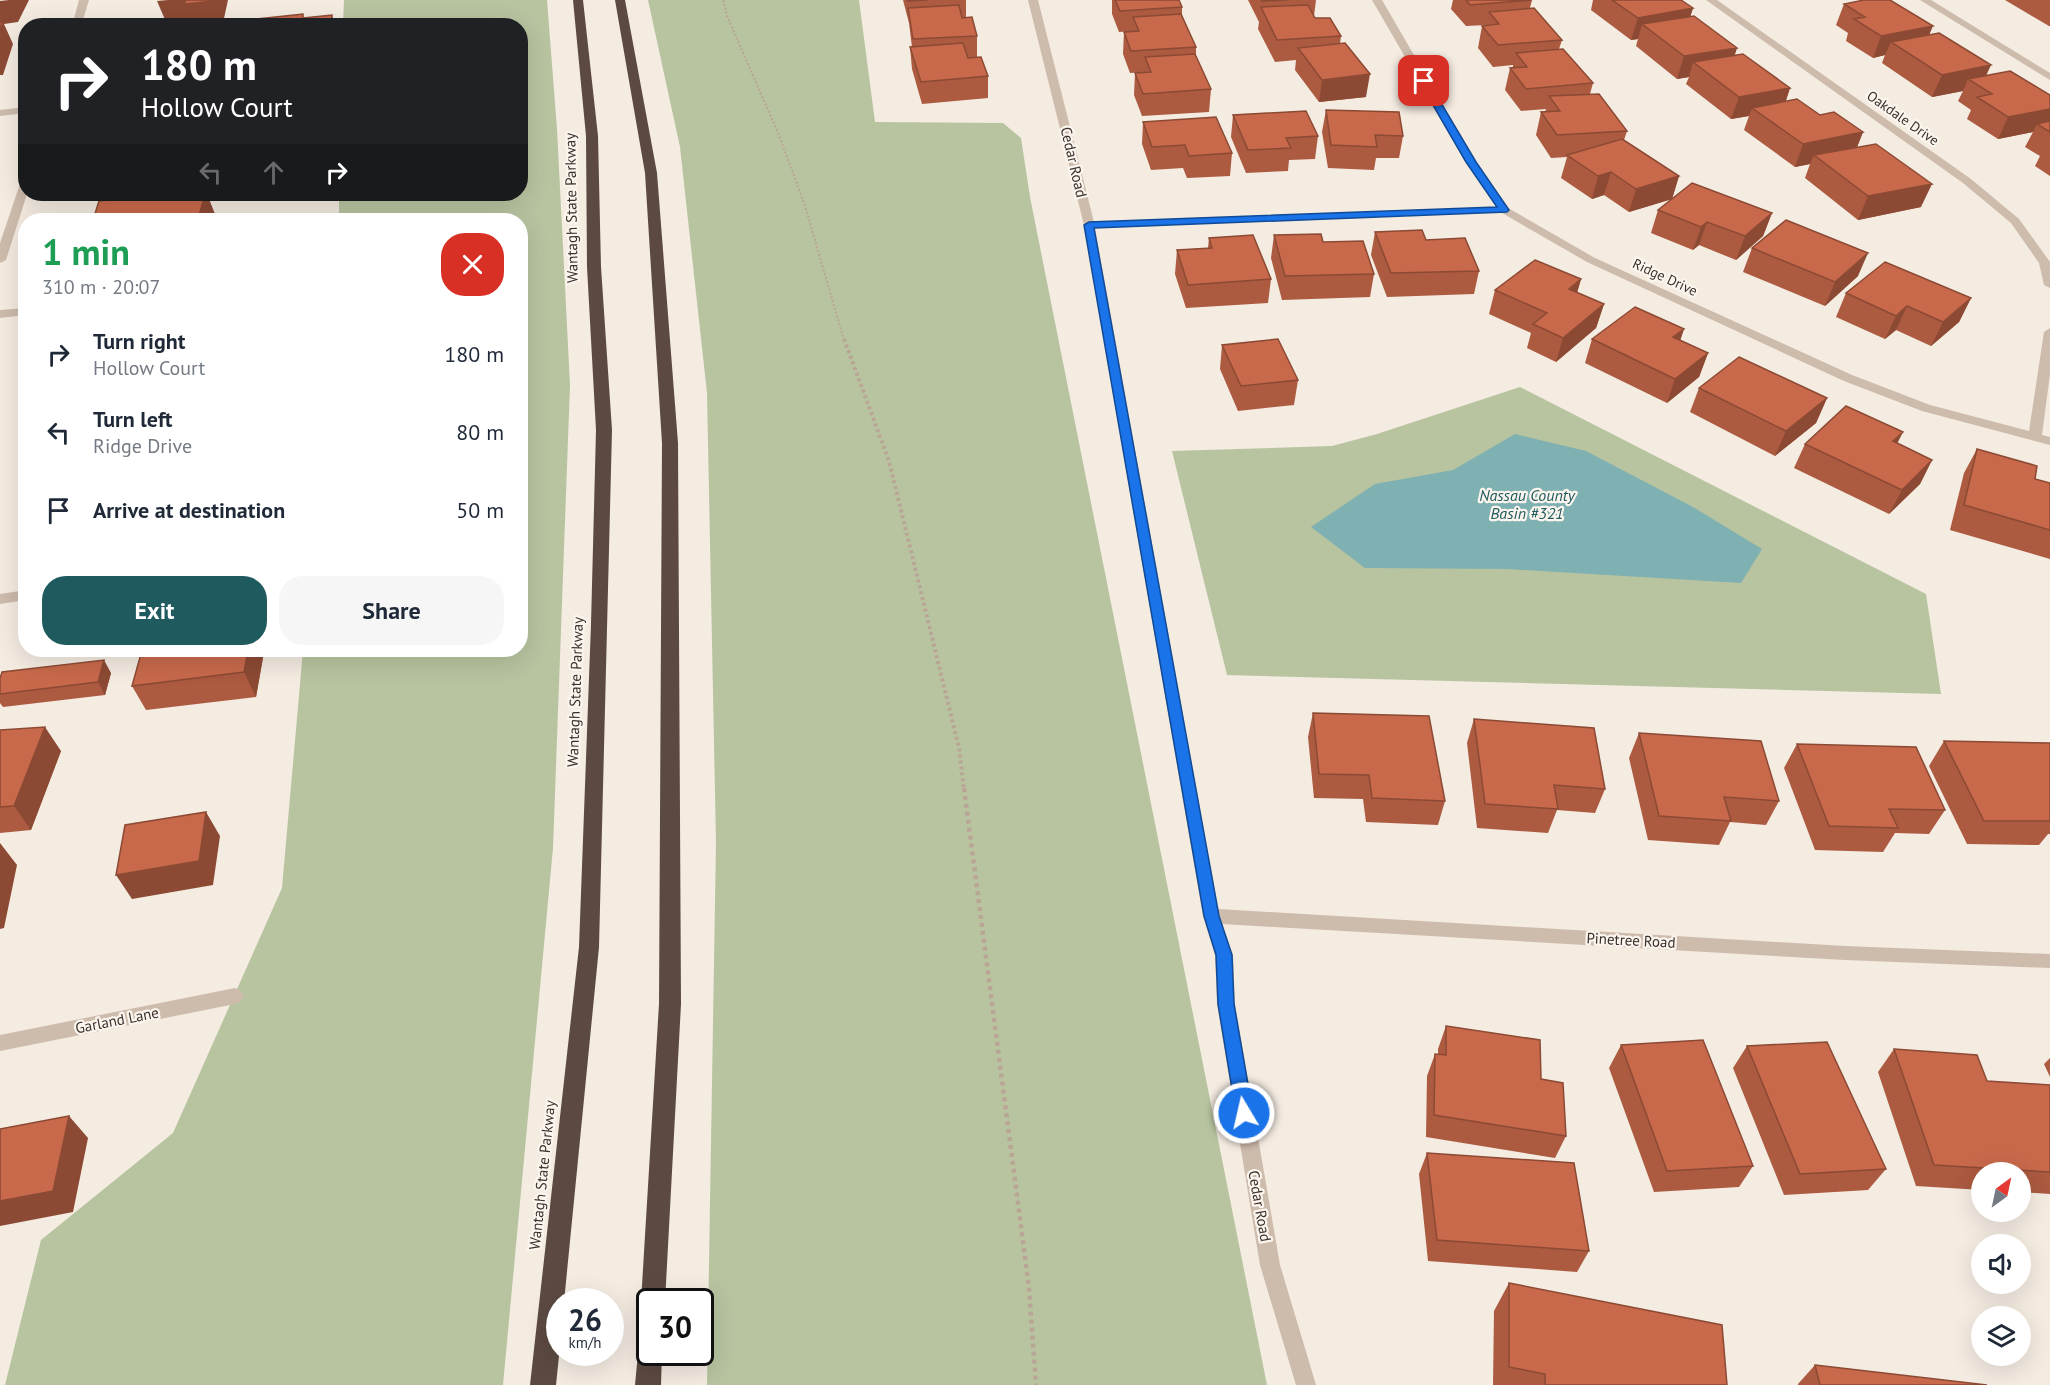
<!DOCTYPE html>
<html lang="en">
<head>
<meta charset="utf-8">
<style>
	:root { --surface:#fff; --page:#f6f6f7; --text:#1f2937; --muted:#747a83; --accent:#1f5a5e }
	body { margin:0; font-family:"PT Sans",sans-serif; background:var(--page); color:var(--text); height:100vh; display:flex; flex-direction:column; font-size:22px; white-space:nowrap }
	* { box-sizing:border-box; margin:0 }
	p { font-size:20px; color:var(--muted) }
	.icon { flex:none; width:33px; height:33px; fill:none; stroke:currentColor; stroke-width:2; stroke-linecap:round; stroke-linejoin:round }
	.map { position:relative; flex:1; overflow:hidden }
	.panel { position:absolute; left:18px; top:213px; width:510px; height:444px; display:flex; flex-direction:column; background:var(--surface); border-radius:24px; box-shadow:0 6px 24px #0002 }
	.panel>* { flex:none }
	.hud { position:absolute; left:18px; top:18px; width:510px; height:183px; border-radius:24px; box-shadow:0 6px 24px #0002; background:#202124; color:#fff; overflow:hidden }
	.needle { width:39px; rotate:33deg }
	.buttons { position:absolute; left:1971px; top:1162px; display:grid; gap:12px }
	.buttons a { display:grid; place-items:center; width:60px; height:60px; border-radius:50%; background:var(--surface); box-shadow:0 6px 24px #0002; font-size:30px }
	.speed { position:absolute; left:546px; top:1288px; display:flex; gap:12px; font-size:30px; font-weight:700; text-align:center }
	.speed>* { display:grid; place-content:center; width:78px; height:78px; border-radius:50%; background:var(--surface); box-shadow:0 6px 24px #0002; line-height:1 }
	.speed small { font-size:15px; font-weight:400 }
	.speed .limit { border:3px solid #111; border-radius:9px; background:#fff; color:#111 }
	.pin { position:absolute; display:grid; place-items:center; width:51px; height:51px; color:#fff; margin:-26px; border-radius:12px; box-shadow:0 3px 9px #0006 }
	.me { position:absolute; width:66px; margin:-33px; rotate:351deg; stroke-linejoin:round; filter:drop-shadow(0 0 4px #0008) }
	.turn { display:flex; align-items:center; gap:21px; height:126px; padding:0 24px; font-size:27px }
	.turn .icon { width:78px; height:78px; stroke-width:2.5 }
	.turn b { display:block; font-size:42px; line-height:51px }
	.lanes { display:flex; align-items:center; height:57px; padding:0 24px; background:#0003; justify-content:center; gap:30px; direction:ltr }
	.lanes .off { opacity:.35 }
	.round { display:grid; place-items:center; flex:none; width:63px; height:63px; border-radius:24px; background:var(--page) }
	.head { display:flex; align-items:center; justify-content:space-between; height:102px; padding:0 24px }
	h1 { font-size:36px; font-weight:700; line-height:45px; color:#1e9e55 }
	.button { display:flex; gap:12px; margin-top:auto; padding:12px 24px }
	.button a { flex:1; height:69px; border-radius:24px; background:var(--accent); color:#fff; font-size:24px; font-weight:700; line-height:69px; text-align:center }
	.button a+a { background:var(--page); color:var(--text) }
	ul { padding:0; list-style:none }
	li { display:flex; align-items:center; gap:18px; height:78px; padding:0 24px }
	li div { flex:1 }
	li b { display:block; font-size:22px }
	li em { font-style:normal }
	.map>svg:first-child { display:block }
</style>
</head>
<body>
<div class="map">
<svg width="2050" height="1385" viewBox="0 0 2050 1385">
	<rect width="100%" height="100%" fill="#f4ebe1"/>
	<path fill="#b8c4a0" d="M344 0H547L557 129 570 385 553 848 503 1385H5L41 1240 173 1133 282 888 303 650H520V220H339V194H520V26L343 25Z
		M648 0H859L875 122 1003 123 1021 138 1030 197 1267 1385H707L716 842 707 393 680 147Z
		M1520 387 1926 594 1941 694 1227 675 1172 451 1332 446 1377 434Z"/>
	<path fill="#7fb0b2" d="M1515 434 1586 451 1693 507 1762 549 1741 583 1507 569 1365 568 1311 527 1375 484 1453 470Z"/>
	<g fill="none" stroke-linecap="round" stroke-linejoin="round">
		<path stroke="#b9a596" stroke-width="2" stroke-dasharray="2 2" stroke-linecap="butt" d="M723 0 727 16 779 135 805 206 844 340"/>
		<path stroke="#b9a596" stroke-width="4" stroke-dasharray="3 3" stroke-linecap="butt" d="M844 339 889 461 959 748 964 790"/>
		<path stroke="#b9a596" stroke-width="4.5" stroke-dasharray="4 4" stroke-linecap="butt" d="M964 788 1029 1288 1036 1385"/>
		<path fill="#cdbbac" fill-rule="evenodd" d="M79 0H89L81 26H72Z
			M1028 0H1038L1094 222 1496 207 1466 162 1372 0H1382L1476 162 1508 208 1595 258 1852 375 1930 405 2029 431 2044 332 2050 328V374L2042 435 2050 437V445L1922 411 1844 381 1587 262 1502 213H1450L1095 228 1218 909 1845 946 2050 954V968L1845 960 1222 924 1233 955 1235 1004 1280 1265 1316 1385H1296L1260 1265 1217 1004 1215 955 1203 916 1084 225Z
			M1706 0H1717L1971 179 2019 219 2050 262V288L2044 285 2039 263 2011 223 1963 183Z
			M1920 0H1931L2050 73V80Z
			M26 107V113L0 116V110Z
			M26 178 27 194 6 260 0 263V243L21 181Z
			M26 308V315L0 318V310Z
			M26 590V600L0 604V594Z
			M235 988 241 991 244 996 241 1001 235 1004 0 1051V1035Z"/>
		<path fill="#5c4a42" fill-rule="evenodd" d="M573 0H583L598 136 601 267 612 430 599 947 564 1302H560V1346L556 1385H530L579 947 591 624 596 430 587 267 586 136Z
			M615 0H625L657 173 678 443 681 1004 665 1302H650V1313L644 1310 641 1302 659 1004 662 443 645 173Z
			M650 1341V1353H662L661 1385H635L638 1353 641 1344Z"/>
	</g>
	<path fill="#ac5a40" d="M903 0H966V17L977 36V57L988 76V98L922 104 912 69 910 47H912L909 23Z
		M1112 0H1179L1182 7V15L1196 47V56L1211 89 1209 112 1142 116 1134 95 1135 73 1144 72 1130 73 1123 54 1124 32 1133 31 1119 32 1112 14Z
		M1248 0H1316L1314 16 1315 18 1341 36 1340 44 1366 97 1319 102 1295 70 1296 60 1275 62 1258 29 1259 22Z
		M1453 0H1532L1530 8 1562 40 1559 49 1593 83 1590 94 1627 131 1624 140 1679 176 1672 199 1629 212 1604 195 1592 199 1561 178 1567 157 1551 158 1536 135 1541 112H1545L1546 109 1521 111 1505 90 1510 68H1513V65L1493 67 1478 48 1482 26 1486 25 1466 26 1451 9Z
		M1593 0H1681L1693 8 1690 17 1737 48 1734 55 1790 88 1786 101 1863 132 1857 147 1921 207 1858 220 1805 178 1810 164 1795 167 1744 130 1749 116 1731 119 1686 84 1689 77 1677 79 1636 46 1638 39 1631 40 1591 10Z
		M2005 0H2050V26H2049Z
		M1844 4 1930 35 1987 75 2050 95V176L2035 166 2040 156 2025 147 2033 132 1998 139 1967 119 1971 110 1958 101 1963 91 1932 97 1882 63 1885 55 1873 58 1846 41 1848 33 1836 25Z
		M1326 110 1403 136 1399 158H1376L1374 170 1328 168 1322 132Z
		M1233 115 1318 136 1315 159 1289 160 1288 171 1246 173 1231 137Z
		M1143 122 1232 153 1230 176 1187 178 1183 168 1151 170 1142 144Z
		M1658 210 1772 213 1763 236 1736 260 1699 245 1693 250 1651 233Z
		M1375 232 1426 240 1479 271 1474 294 1387 297 1371 255Z
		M1274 235 1323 242 1374 274 1370 297 1282 300 1271 258Z
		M1209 238 1271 279 1268 303 1186 308 1175 274 1177 250 1208 248Z
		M1752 248 1858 276 1825 306 1743 272Z
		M1581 279 1577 293 1604 304 1596 328 1556 362 1527 348 1531 333 1489 314 1495 290Z
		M1846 293 1971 298 1959 322 1931 346 1896 330 1885 339 1836 317Z
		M1684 329 1680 340 1708 353 1699 377 1667 403 1585 363 1592 339Z
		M1222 345 1298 380 1294 405 1238 411 1220 369Z
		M1699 388 1827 398 1816 423 1775 456 1690 412Z
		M1897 443 1932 460 1920 484 1889 514 1794 468 1805 444Z
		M1977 449 2035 479 2050 483V559L1950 530 1964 473Z
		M142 650H263L264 652 256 697 146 710 132 686Z
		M111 673 105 695 3 707 0 703V678Z
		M1313 713 1445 801 1438 825 1366 822 1363 799 1314 798 1308 737Z
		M1474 719 1605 789 1595 813 1557 810 1548 833 1477 828 1467 743Z
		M0 730 61 751 31 830 0 833Z
		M1639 733 1779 801 1766 825 1730 822 1719 845 1648 840 1629 758Z
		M1944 741 2050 743V834H2048L2039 845 1967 844 1929 766Z
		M1797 744 1945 810 1929 834 1895 833 1883 852 1815 850 1784 768Z
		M1446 1026 1541 1079 1566 1136 1555 1158 1426 1137 1427 1076 1435 1054H1438V1049Z
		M1621 1045 1753 1166 1739 1187 1654 1192 1609 1068Z
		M1747 1046 1886 1169 1868 1190 1784 1195 1733 1068Z
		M1894 1049 1987 1081 2050 1085V1194L2020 1192V1173H1982V1190L1916 1186 1878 1072Z
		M2050 1058V1077L2044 1064Z
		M1427 1153 1589 1251 1577 1272 1428 1261 1419 1174Z
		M1509 1283 1727 1385H1493L1494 1311Z
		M1815 1365 1987 1385H1798V1384Z"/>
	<path fill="#8c4a34" d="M9 0H29L18 22 4 24 13 44 3 75H0V1Z
		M168 0H228L223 23 193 26 191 20 166 22 157 1Z
		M1693 8 1686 30 1642 24 1638 39 1631 40 1638 18Z
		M332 15 335 26H331Z
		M1933 26 1924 47 1891 42 1885 55 1873 58 1881 36Z
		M1737 48 1730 70 1693 62 1689 77 1677 79 1684 56Z
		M1991 65 1981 87 1968 79 1963 91 1932 97 1942 75Z
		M1370 74 1366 97 1319 102 1322 80Z
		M1790 88 1782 111 1752 108 1749 116 1731 119 1739 97Z
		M2050 109V129L2037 124 2033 132 1998 139 2008 117Z
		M1863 132 1854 155H1814L1810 164 1795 167 1803 144Z
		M1611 172 1604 195 1592 199 1598 176Z
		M1679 176 1672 199 1629 212 1636 189Z
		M1932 184 1921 207 1858 220 1868 196Z
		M98 194H154H148L145 208 107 213Z
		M205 194H207L215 214 214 220H159Z
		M1772 213 1763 236 1736 260 1745 236Z
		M1707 222 1699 245 1693 250 1701 227Z
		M1868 253 1858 276 1825 306 1835 282Z
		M1581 279 1574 303 1569 289Z
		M1971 298 1959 322 1931 346 1943 322Z
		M1604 304 1596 328 1556 362 1563 338Z
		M1907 306 1896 330 1885 339 1896 316Z
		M1684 329 1676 353 1673 337Z
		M1708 353 1699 377 1667 403 1675 379Z
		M1827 398 1816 423 1775 456 1786 431Z
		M1903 432 1891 456 1893 441Z
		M1932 460 1920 484 1889 514 1902 490Z
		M248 650H263L264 652 256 697 244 672Z
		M104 660 111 673 105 695 98 682Z
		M45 727 61 751 31 830 14 806Z
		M206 812 220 836 213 885 132 899 116 875Z
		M0 843 17 865 4 928 0 929Z
		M69 1116 88 1138 73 1212 0 1226V1201Z"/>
	<path fill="#c8694b" stroke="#8c4a34" stroke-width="1.5" d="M186 0H215V1L184 4Z
		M907 0H927L908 1Z
		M1115 0H1179L1182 7 1120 11Z
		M1261 0H1287L1262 1Z
		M1466 0H1532L1470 5Z
		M1612 0H1681L1693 8 1638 18Z
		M1864 0H1890L1933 26 1881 36 1854 19 1865 17 1844 4Z
		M959 5 962 18 972 17 977 36 913 39 908 8Z
		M1308 5 1315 18H1330L1341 36 1277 40 1261 7Z
		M1534 8 1562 40 1498 45 1482 26 1499 24 1489 12Z
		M303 14V18L332 15 331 26H257V19Z
		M1181 14 1196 47 1131 51 1124 32 1139 31 1133 17Z
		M1694 16 1737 48 1684 56 1642 24Z
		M0 22H3L0 31Z
		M1939 33 1991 65 1942 75 1891 42Z
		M963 43 968 58 981 57 988 76 921 82 910 47Z
		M1345 43 1370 74 1322 80 1298 48Z
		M1563 49 1593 83 1526 89 1510 68 1527 67 1516 53Z
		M1195 54 1211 89 1143 94 1135 73 1151 72 1145 57Z
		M1743 54 1790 88 1739 97 1693 62Z
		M2010 71 2050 95V109L2008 117 1977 97 1992 94 1968 79Z
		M1599 94 1627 131 1557 135 1541 112 1560 111 1549 96Z
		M1797 99 1820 115 1834 112 1863 132 1803 144 1752 108Z
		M1326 110 1399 112 1403 136 1375 135 1377 147 1331 145Z
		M1306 111 1318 136 1286 138 1291 148 1248 150 1233 115Z
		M1216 117 1232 153 1189 156 1185 145 1152 147 1143 122Z
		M2050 121V132L2037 124Z
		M1622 139 1679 176 1636 189 1611 172 1598 176 1567 155Z
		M1876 144 1932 184 1868 196 1814 155Z
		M1692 183 1772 213 1745 236 1707 222 1701 227 1658 210Z
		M176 194H205L199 216 159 220H93L99 201Z
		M1786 220 1868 253 1835 282 1752 248Z
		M1422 230 1426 240 1465 238 1479 271 1391 273 1375 232Z
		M1321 234 1323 242 1363 241 1374 274 1285 276 1274 235Z
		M1253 235 1271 279 1188 285 1177 250 1212 248 1209 238Z
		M1535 260 1581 279 1569 289 1604 304 1563 338 1533 324 1547 313 1495 290Z
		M1885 262 1971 298 1943 322 1907 306 1896 316 1846 293Z
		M1635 307 1684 329 1673 337 1708 353 1675 379 1592 339Z
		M1278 339 1298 380 1241 386 1222 345Z
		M1739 357 1827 398 1786 431 1699 388Z
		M1846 406 1903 432 1893 441 1932 460 1902 490 1805 444Z
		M1977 449 2037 466 2035 479 2050 483V530L1964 505Z
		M142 650H248L244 672 132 686Z
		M104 660 98 682 0 694V678L2 672Z
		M1313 713 1429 716 1445 801 1372 798 1369 775 1319 774Z
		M1474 719 1594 728 1605 789 1554 785 1558 809 1485 804Z
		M45 727 14 806 0 807V730Z
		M1639 733 1761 741 1779 801 1724 797 1731 821 1659 816Z
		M1944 741 2050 743V821H1984Z
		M1797 744 1916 747 1945 810 1889 809 1898 828 1829 826Z
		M206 812 199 861 116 875 125 825Z
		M1446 1026 1540 1040 1541 1079 1563 1083 1566 1136 1434 1115 1435 1054 1446 1055Z
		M1703 1040 1753 1166 1667 1171 1621 1045Z
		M1827 1042 1886 1169 1800 1174 1747 1046Z
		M1894 1049 1977 1055 1987 1081 2050 1085V1172L1934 1165Z
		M69 1116 53 1191 0 1201V1129Z
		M1427 1153 1574 1163 1589 1251 1437 1240Z
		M1509 1283 1722 1325 1727 1385H1545V1374L1509 1367Z
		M1815 1365 1987 1385H1820Z"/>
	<path fill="#1a73e8" stroke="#114b97" stroke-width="1.5" d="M1424 78 1428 81 1476 162 1509 210 1507 212 1094 228 1219 916 1232 955 1234 1004 1253 1113 1250 1119 1244 1121 1238 1119 1236 1113 1218 1004 1216 955 1204 916 1084 225 1089 222 1497 207 1466 162 1419 81Z"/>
	<g text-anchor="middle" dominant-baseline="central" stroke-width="4.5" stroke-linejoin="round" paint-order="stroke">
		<g font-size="14" fill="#3b302b" stroke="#fbf5ee">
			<text transform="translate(1903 118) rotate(35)">Oakdale Drive</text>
			<text transform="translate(1665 277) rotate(25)">Ridge Drive</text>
		</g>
		<g font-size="15" fill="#3b302b" stroke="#fbf5ee">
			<text transform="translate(1074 162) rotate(77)">Cedar Road</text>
			<text transform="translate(571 208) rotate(-91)">Wantagh State Parkway</text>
			<text transform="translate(575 692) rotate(-88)">Wantagh State Parkway</text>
			<text transform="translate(1631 940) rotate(3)">Pinetree Road</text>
			<text transform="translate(117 1020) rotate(-11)">Garland Lane</text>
			<text transform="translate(542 1175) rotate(-84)">Wantagh State Parkway</text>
			<text transform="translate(1260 1206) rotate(80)">Cedar Road</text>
		</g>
		<g font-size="16" font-style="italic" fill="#1f5a5e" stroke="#fbf5ee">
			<text x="1527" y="495">Nassau County<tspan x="1527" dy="18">Basin #321</tspan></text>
		</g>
	</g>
</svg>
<div class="buttons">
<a><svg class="needle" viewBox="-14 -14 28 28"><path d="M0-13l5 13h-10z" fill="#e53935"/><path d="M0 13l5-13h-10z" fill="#747a83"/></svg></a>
<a><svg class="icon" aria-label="sound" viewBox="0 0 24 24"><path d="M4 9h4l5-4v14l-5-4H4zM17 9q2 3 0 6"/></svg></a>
<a><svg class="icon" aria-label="layers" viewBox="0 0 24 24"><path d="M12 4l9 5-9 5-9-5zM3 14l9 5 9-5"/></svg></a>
</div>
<div class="speed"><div>26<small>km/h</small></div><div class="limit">30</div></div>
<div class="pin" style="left:1424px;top:81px;background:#d93025"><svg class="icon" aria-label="arrive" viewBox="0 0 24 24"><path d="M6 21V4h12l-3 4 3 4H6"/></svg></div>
<svg class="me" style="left:1244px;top:1113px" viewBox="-20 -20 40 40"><circle r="17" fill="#1a73e8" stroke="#fff" stroke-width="3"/><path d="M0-11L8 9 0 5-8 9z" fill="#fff"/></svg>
<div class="hud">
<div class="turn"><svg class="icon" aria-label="right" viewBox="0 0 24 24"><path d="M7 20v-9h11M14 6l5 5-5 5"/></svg><div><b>180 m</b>Hollow Court</div></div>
<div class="lanes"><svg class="icon off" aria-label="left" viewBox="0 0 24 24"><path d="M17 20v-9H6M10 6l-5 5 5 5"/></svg><svg class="icon off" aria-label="ahead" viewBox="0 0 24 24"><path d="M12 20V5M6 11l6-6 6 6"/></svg><svg class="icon" aria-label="right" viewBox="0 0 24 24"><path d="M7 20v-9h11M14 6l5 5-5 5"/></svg></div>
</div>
<section class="panel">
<div class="head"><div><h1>1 min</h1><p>310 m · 20:07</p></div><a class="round" style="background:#d93025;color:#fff"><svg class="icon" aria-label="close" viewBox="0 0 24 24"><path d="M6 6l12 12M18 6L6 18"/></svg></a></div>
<ul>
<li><svg class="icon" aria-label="right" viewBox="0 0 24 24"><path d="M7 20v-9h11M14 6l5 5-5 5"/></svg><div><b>Turn right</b><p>Hollow Court</p></div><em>180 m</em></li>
<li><svg class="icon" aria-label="left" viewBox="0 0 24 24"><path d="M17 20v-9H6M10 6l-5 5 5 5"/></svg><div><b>Turn left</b><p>Ridge Drive</p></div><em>80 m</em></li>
<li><svg class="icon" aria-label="arrive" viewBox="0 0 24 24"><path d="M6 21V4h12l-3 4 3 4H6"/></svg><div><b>Arrive at destination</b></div><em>50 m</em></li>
</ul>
<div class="button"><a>Exit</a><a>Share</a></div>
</section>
</div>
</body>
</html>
